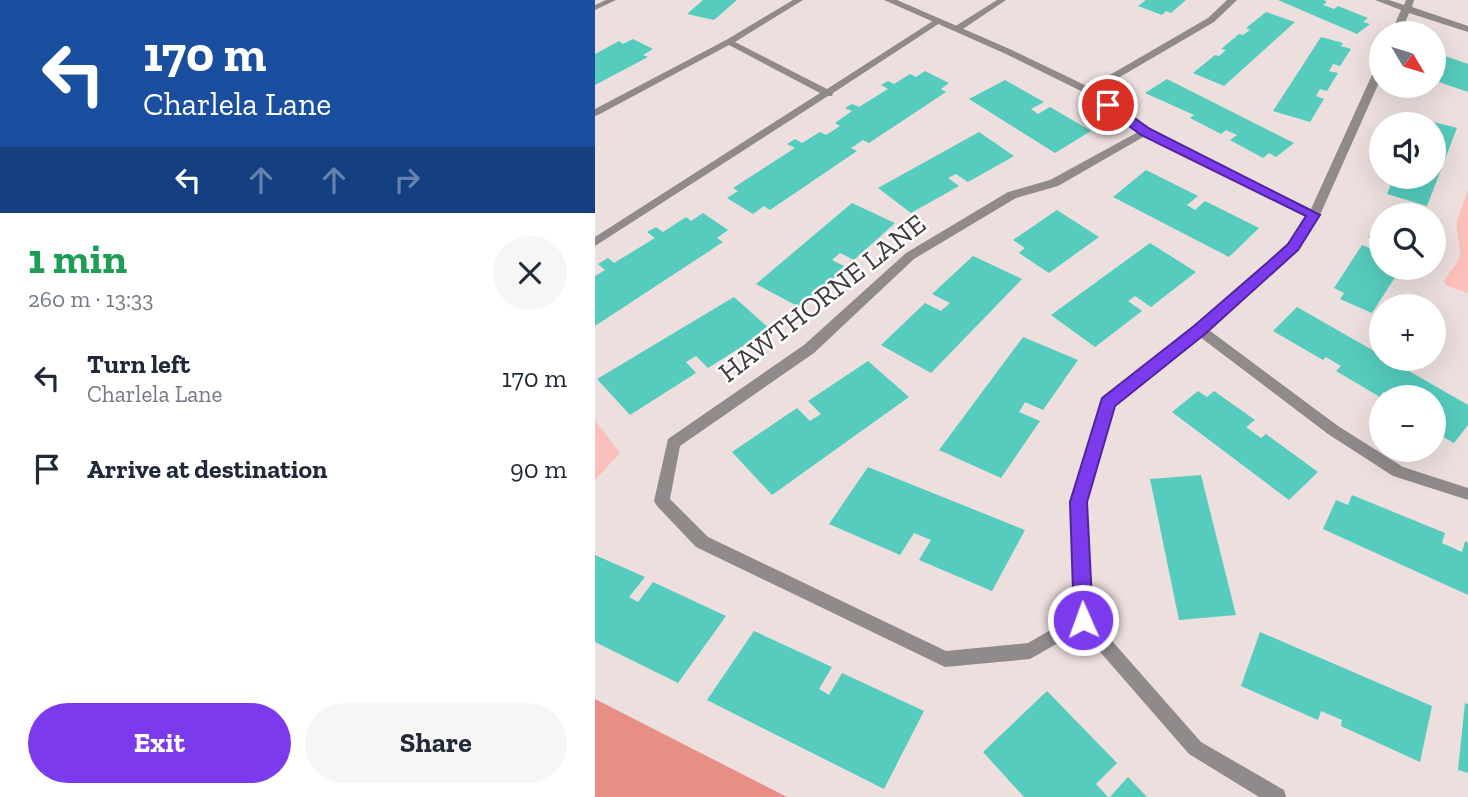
<!DOCTYPE html>
<html lang="en">
<head>
<meta charset="utf-8">
<style>
	:root { --surface:#fff; --page:#f6f6f7; --text:#1f2937; --muted:#747a83; --accent:#7c3aed }
	body { margin:0; font-family:"Zilla Slab",serif; background:var(--page); color:var(--text); height:100vh; display:flex; flex-direction:column; font-size:26px; white-space:nowrap }
	* { box-sizing:border-box; margin:0 }
	p { font-size:23px; color:var(--muted) }
	.icon { flex:none; width:38px; height:38px; fill:none; stroke:currentColor; stroke-width:2; stroke-linecap:round; stroke-linejoin:round }
	.map { position:relative; flex:1; overflow:hidden }
	.drawer { display:flex; flex-direction:column; background:var(--surface); width:595px }
	.drawer>* { flex:none }
	.hud { background:#1a4fa0; color:#fff; overflow:hidden }
	.needle { width:46px; rotate:128deg }
	.controls { position:absolute; left:774px; top:21px; display:grid; gap:14px }
	.controls a { display:grid; place-items:center; width:77px; height:77px; border-radius:50%; background:var(--surface); box-shadow:0 7px 28px #0002; font-size:35px }
	.pin { position:absolute; display:grid; place-items:center; width:60px; height:60px; color:#fff; margin:-30px; border:4px solid #fff; border-radius:50%; box-shadow:0 2px 7px #0007 }
	.me { position:absolute; width:77px; margin:-38px; rotate:358deg; stroke-linejoin:round; filter:drop-shadow(0 0 5px #0008) }
	.turn { display:flex; align-items:center; gap:24px; height:147px; padding:0 28px; font-size:32px }
	.turn .icon { width:91px; height:91px; stroke-width:2.5 }
	.turn b { display:block; font-size:49px; line-height:60px }
	.lanes { display:flex; align-items:center; height:66px; padding:0 28px; background:#0003; justify-content:center; gap:35px; direction:ltr }
	.lanes .off { opacity:.35 }
	.round { display:grid; place-items:center; flex:none; width:74px; height:74px; border-radius:37px; background:var(--page) }
	.head { display:flex; align-items:center; justify-content:space-between; height:119px; padding:0 28px }
	h1 { font-size:42px; font-weight:700; line-height:52px; color:#1e9e55 }
	.primary-button { display:flex; gap:14px; margin-top:auto; padding:14px 28px }
	.primary-button a { flex:1; height:80px; border-radius:42px; background:var(--accent); color:#fff; font-size:28px; font-weight:700; line-height:80px; text-align:center }
	.primary-button a+a { background:var(--page); color:var(--text) }
	ul { padding:0; list-style:none }
	li { display:flex; align-items:center; gap:21px; height:91px; padding:0 28px }
	li div { flex:1 }
	li b { display:block; font-size:26px }
	li em { font-style:normal }
	main { display:flex; flex:1; min-height:0 }
	.map>svg:first-child { display:block }
</style>
</head>
<body>
<main>
<section class="drawer">
<div class="hud">
<div class="turn"><svg class="icon" aria-label="left" viewBox="0 0 24 24"><path d="M17 20v-9H6M10 6l-5 5 5 5"/></svg><div><b>170 m</b>Charlela Lane</div></div>
<div class="lanes"><svg class="icon" aria-label="left" viewBox="0 0 24 24"><path d="M17 20v-9H6M10 6l-5 5 5 5"/></svg><svg class="icon off" aria-label="ahead" viewBox="0 0 24 24"><path d="M12 20V5M6 11l6-6 6 6"/></svg><svg class="icon off" aria-label="ahead" viewBox="0 0 24 24"><path d="M12 20V5M6 11l6-6 6 6"/></svg><svg class="icon off" aria-label="right" viewBox="0 0 24 24"><path d="M7 20v-9h11M14 6l5 5-5 5"/></svg></div>
</div>
<div class="head"><div><h1>1 min</h1><p>260 m · 13:33</p></div><a class="round"><svg class="icon" aria-label="close" viewBox="0 0 24 24"><path d="M6 6l12 12M18 6L6 18"/></svg></a></div>
<ul>
<li><svg class="icon" aria-label="left" viewBox="0 0 24 24"><path d="M17 20v-9H6M10 6l-5 5 5 5"/></svg><div><b>Turn left</b><p>Charlela Lane</p></div><em>170 m</em></li>
<li><svg class="icon" aria-label="arrive" viewBox="0 0 24 24"><path d="M6 21V4h12l-3 4 3 4H6"/></svg><div><b>Arrive at destination</b></div><em>90 m</em></li>
</ul>
<div class="primary-button"><a>Exit</a><a>Share</a></div>
</section>
<div class="map">
<svg width="873" height="797" viewBox="0 0 873 797">
	<rect width="100%" height="100%" fill="#ecdfde"/>
	<path fill="#fbc0b9" d="M873 190V293L852 286 849 281C869 252 866 261 862 229 860 218 870 201 873 190Z
		M0 420 25 453 0 480Z"/>
	<path fill="#e78f85" d="M0 699 192 797H0Z"/>
	<path fill="#55ccbd" d="M108 0H142L119 20 92 14Z
		M551 0H591L576 13 571 11 567 15 543 6Z
		M683 0H729L732 2 728 5 739 9 743 6 773 18 768 22 775 24 762 34Z
		M671 12 700 22 629 86 598 73 620 55 624 56 631 50 626 49 644 34 648 35 655 30 651 28Z
		M726 37 748 43 746 46 756 49 745 66 738 64 734 71 743 73 732 91 725 89 721 96 729 99 715 122 678 111Z
		M38 39 58 49 48 55 53 57 0 85V54L24 41 28 44Z
		M850 56 873 64V92L838 80V69Z
		M330 71 354 83 346 89 351 92 274 143 268 140 256 148 262 151 175 210 169 206 158 214 132 198 143 191 138 188 200 148 192 144 200 139 207 143 225 132 231 135 245 126 240 123 257 111 250 108 257 104 264 107 293 89 286 85 293 81 299 84 315 74 321 77Z
		M572 79 699 143 681 157 674 153 668 158 635 140 642 135 631 130 626 134 595 118 599 115 550 93Z
		M410 80 449 102 436 109 443 114 455 107 496 131 460 153 374 99Z
		M823 118 862 128 832 206 792 194 799 177H838V124H820Z
		M384 132 419 156 373 182 361 174 353 178 364 186 316 213 283 188Z
		M551 170 603 196 592 205 600 210 610 201 664 228 634 257 518 197Z
		M257 203 300 223 259 260 245 253 237 260 251 267 206 308 161 284Z
		M462 210 504 237 454 273 424 253 430 248 418 240Z
		M108 213 133 230 122 238 128 242 0 326V276L10 270 3 264 13 258 19 263 60 238 52 232 61 227 68 232 91 217 96 221Z
		M786 219V268H806L777 313 745 299 749 293 739 288 767 245 774 248 779 240 773 237Z
		M555 243 601 272 556 307 540 296 533 301 547 311 500 347 456 315Z
		M378 256 427 279 336 373 286 345 330 303 346 311 355 303 337 294Z
		M139 297 175 329 113 368 101 356 91 362 101 373 35 415 2 379Z
		M702 307 786 355V359H793L873 405V425L859 443 838 431V397H797L788 392 785 397 741 371 746 366 731 357 728 360 678 331Z
		M428 337 483 360 448 410 430 402 424 412 445 421 406 478 344 450Z
		M273 361 314 397 177 495 137 452 202 408 215 421 226 414 213 401Z
		M603 391 612 397 619 391 660 420 651 427 666 438 671 434 723 472 694 500 577 412Z
		M273 467 430 530 397 591 324 560 336 540 319 533 305 555 234 524Z
		M606 475 641 615 584 620 555 479Z
		M757 495 850 533 847 543 867 552 870 541 873 543V595L728 529 741 500 753 505Z
		M0 555 50 577 34 597 43 602 58 582 131 616 83 683 0 642Z
		M159 631 237 667 224 689 234 695 247 673 329 711 289 789 112 700Z
		M665 632 837 706 825 762 746 726 747 720 726 711 723 720 646 686Z
		M452 691 522 763 501 784 513 797H429L388 752Z
		M870 703 873 704V773L863 770Z
		M533 777 552 797H515Z"/>
	<g fill="none" stroke-linecap="round" stroke-linejoin="round">
		<path fill="#908b8a" fill-rule="evenodd" d="M11 0H21L0 10V5Z
			M198 0H208L140 42 232 89 341 19 348 21 238 93 237 96H233L0 246V237L225 93 134 45 3 115 0 116V109L131 40Z
			M402 0H411L365 31H359V27Z"/>
		<path fill="#908b8a" fill-rule="evenodd" d="M289 0H302L417 50 494 87 613 18 632 0H642L619 22 501 91 554 130 716 209 781 66 786 63V78L725 215 702 250 614 330 743 426 808 467 873 488V500L798 476 733 434 605 337 519 406 492 502 496 617 606 742 689 790 691 797H664L594 754 486 630 435 659 350 667 101 547 62 506 59 501 73 439 209 345 311 253 413 192 455 180 543 132 490 93 411 54ZM550 136 712 216 694 244 600 327 508 399 476 502 480 616 433 643 351 651 113 537 75 499 85 446 219 353 319 259 421 198 463 186Z
			M780 0H794L809 5 811 0H819L817 7 873 26V32L814 13 806 33H796L806 10Z"/>
	</g>
	<path fill="#7c3aed" stroke="#51269a" stroke-width="2" d="M508 102H517L555 129 725 215 703 250 610 334 520 406 492 502 498 620 495 626 488 628 482 626 479 620 475 502 507 398 599 326 673 262 693 244 711 216 546 135 508 107Z"/>
	<g text-anchor="middle" dominant-baseline="central" stroke-width="5" stroke-linejoin="round" paint-order="stroke">
		<g font-size="28" fill="#3f3a39" stroke="#fff">
			<text transform="translate(227 298) rotate(-38)">HAWTHORNE LANE</text>
		</g>
	</g>
</svg>
<div class="controls">
<a><svg class="needle" viewBox="-14 -14 28 28"><path d="M0-13l5 13h-10z" fill="#e53935"/><path d="M0 13l5-13h-10z" fill="#747a83"/></svg></a>
<a><svg class="icon" aria-label="sound" viewBox="0 0 24 24"><path d="M4 9h4l5-4v14l-5-4H4zM17 9q2 3 0 6"/></svg></a>
<a><svg class="icon" aria-label="search" viewBox="0 0 24 24"><circle cx="10" cy="10" r="6"/><path d="M15 15l6 6"/></svg></a>
<a>+</a>
<a>−</a>
</div>
<div class="pin" style="left:513px;top:105px;background:#d93025"><svg class="icon" aria-label="arrive" viewBox="0 0 24 24"><path d="M6 21V4h12l-3 4 3 4H6"/></svg></div>
<svg class="me" style="left:488px;top:620px" viewBox="-20 -20 40 40"><circle r="17" fill="#7c3aed" stroke="#fff" stroke-width="3"/><path d="M0-11L8 9 0 5-8 9z" fill="#fff"/></svg>
</div>
</main>
</body>
</html>
